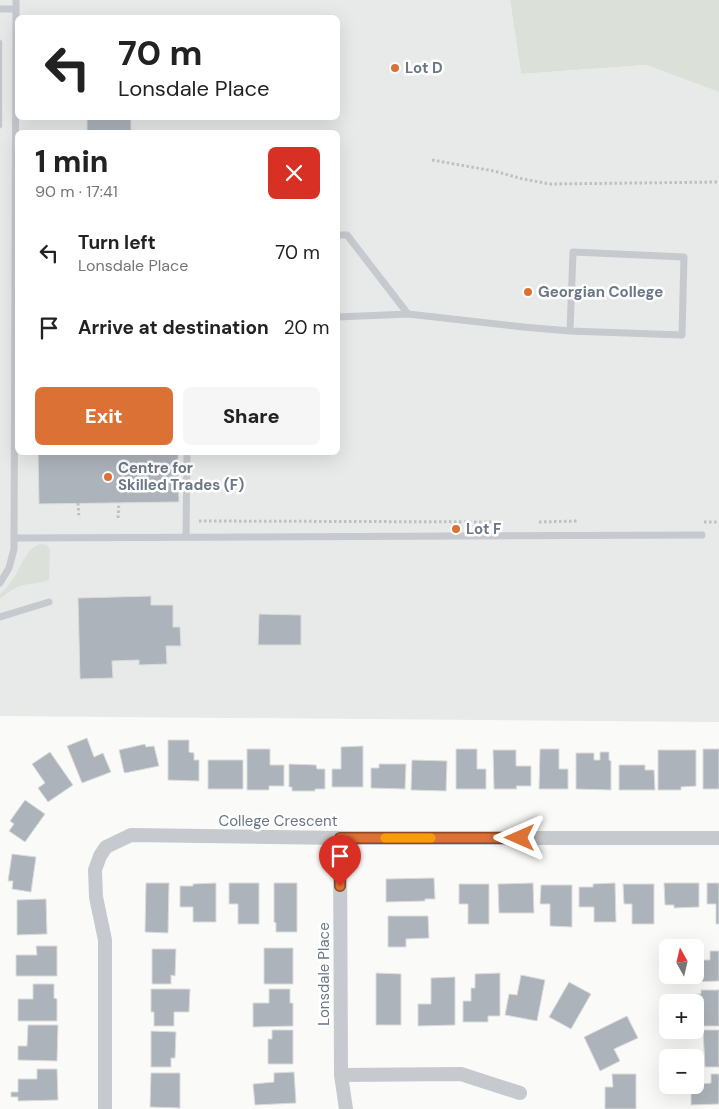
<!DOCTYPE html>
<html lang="en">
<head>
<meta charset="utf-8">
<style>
	:root { --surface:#fff; --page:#f6f6f6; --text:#222; --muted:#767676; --accent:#dc7136 }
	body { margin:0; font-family:"DM Sans",sans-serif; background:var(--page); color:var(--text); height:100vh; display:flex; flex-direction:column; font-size:19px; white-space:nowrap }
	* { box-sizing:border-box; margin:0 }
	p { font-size:16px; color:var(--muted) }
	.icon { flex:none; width:28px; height:28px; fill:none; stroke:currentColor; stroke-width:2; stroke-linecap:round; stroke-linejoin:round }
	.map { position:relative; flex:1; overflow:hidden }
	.details { position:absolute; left:15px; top:130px; width:325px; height:325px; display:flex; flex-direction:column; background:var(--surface); border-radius:8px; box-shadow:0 5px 20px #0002 }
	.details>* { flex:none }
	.hud { position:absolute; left:15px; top:15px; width:325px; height:105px; border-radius:8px; box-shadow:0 5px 20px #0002; background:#fff; color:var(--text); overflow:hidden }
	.needle { width:32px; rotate:352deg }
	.tools { position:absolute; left:659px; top:939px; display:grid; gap:10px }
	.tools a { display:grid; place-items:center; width:45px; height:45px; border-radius:8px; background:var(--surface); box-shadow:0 5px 20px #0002; font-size:25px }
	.pin { position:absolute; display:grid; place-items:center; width:42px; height:42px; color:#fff; margin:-51px -21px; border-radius:50% 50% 50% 0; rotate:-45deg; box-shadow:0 0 5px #0007 }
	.pin .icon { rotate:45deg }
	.me { position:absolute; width:55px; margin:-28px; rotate:270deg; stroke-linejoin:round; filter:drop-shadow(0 0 4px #0008) }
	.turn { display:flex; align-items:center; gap:18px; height:105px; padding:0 20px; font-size:22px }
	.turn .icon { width:65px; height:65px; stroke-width:2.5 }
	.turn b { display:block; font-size:35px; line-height:42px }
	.round { display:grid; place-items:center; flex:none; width:52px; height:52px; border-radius:8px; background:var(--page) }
	.overview { display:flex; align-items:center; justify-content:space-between; height:85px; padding:0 20px }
	h1 { font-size:30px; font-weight:800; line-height:38px }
	.action { display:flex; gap:10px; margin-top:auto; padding:10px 20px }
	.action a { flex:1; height:58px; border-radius:8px; background:var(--accent); color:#fff; font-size:20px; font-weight:800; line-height:58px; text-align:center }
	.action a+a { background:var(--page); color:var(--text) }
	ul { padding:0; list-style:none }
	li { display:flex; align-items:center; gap:15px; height:75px; padding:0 20px }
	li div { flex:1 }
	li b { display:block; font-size:19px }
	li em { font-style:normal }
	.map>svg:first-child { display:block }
</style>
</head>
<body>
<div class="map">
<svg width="719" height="1109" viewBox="0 0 719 1109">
	<rect width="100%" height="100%" fill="#fafaf8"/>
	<path fill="#e8e9e9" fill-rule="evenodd" d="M0 0H510L521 74 646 65 719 92V722L0 716ZM18 18H338V118H18ZM18 132H338V452H18Z"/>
	<path fill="#dbe1d9" d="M510 0H719V92L646 65 521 74Z
		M40 544 46 545 50 549 49 580C41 583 37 583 29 584 18 585 8 592 0 599V594C4 590 8 586 11 582 20 571 25 548 40 544Z"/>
	<path fill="#adb3ba" stroke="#dcdcda" d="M0 40H2V128H0Z
		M87 118H131V132H87Z
		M38 452H178L179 502 39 504Z
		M151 596V605H173V627H180L181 646H166L167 664 139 665V660L112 661 113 678 80 679 78 598Z
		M259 614 301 615V645H258Z
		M87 738 94 757 103 753 111 772 82 783 67 746Z
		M168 740H189V752L194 753V760H199V781L168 780Z
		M145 744 146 747 154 746 159 766 125 773 124 772 119 750Z
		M363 746V787H332V769H341V747Z
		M247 749H270V765H284V786H269V790H247Z
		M456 749H477V769H486V789H456Z
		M540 749H559V769H568V789H539Z
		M703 749H719V789H703Z
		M493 750H516V766H531V786H516L517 789H494Z
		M658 750H696V786L681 787V790H658Z
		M50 752 73 785 48 802 38 788 45 783 32 764Z
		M600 752H609V760L611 761V790L576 789V753H594V760H600Z
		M208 760H243V789H208Z
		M412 760 447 761 446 791 411 790Z
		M289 764 316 765 317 769H325V789H315V791H292V787H289Z
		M379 764H406L405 789 371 788V768H379Z
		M619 765H645V770H654L655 790H619Z
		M25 800 45 814 25 842 9 831 14 824 10 821Z
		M12 854 36 857 31 892 12 889 13 881H8Z
		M434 878 435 899H425V901L386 902V879Z
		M146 883H169L168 933 145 932Z
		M216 883V922H193V907H180V886H193V884Z
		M229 883H259V924H238V904H229Z
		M274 883H297V932H276V923L274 922Z
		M533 883 534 913H499L498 884Z
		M615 883 616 922H594V907H579V887H593V884Z
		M664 883H699V907L674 908V905H665Z
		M707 883H719V924H716V904H707Z
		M459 884H489V924H468V904H459Z
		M623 884H654V924H632V904H624Z
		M541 885H572V927L550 926V904H540Z
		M46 899 47 934 17 935V900Z
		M388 916H428L429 938 406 939V947H388Z
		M36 946H57V976H16V955H37Z
		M264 948H293V984H264Z
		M152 949H176L175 976 171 975V984H152Z
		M710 951H719V981L690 982V975H695V960H710Z
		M376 973 401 974V1025H376Z
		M500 973V1016H488V1022H463V1001H471V988H475V974Z
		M521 975 545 980 537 1021 505 1015 509 994 517 995Z
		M455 977V1025L418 1026V1004H431V978Z
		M569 982 591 994 571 1029 549 1017Z
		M33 984H54V998L57 999V1021H18V999H33Z
		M151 989H190L189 1012H174V1026H154V1012H151Z
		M269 989H290V1003H293V1026L253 1027V1003H269Z
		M701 990H719V1026H701V1012H695V994H701Z
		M627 1016 638 1038 614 1049 620 1061 600 1071 584 1037Z
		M28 1025H58L57 1061 18 1060V1046H27Z
		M272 1030H293V1064H268V1039H272Z
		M703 1030H719V1067H705Z
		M151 1031 176 1032 175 1058H171V1067H151Z
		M37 1069H57L58 1100 18 1101V1097H11V1092H18V1079H37Z
		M294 1072 296 1103 255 1105 253 1084 274 1082V1073Z
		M151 1073H180V1108L150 1107Z
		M612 1074H636V1109H605V1087H613Z
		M711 1074H719V1104L691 1105V1085L711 1083Z"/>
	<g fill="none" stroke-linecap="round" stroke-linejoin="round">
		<path stroke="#bec0c3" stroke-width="3" stroke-dasharray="2.5 2.5" stroke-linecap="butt" d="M432 160 494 171 523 179 550 184 719 182
			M78 503 79 518
			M118 518 119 503
			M199 521 502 522
			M539 522 577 521
			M704 522H719"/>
		<path stroke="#c6c9cd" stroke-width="7" d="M0 9H16
			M338 235H347L408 314 338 317
			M408 314 523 327 570 331 682 335 684 257 573 252 570 331
			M186 537 187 452
			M14 538 702 535
			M0 583 9 568 14 549 16 0
			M0 617 49 602"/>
		<path stroke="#c6c9cd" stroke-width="14" d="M340 838 341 1075 346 1109
			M341 1075 461 1074 520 1093
			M105 1109V940L96 897 95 870 100 856 106 847 131 835 340 838H719"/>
	</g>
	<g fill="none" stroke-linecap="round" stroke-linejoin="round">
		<g stroke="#8f4923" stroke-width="12">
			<path id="route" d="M340 886V838H520"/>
		</g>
		<use href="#route" stroke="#dc7136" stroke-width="9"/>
		<path stroke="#f59e0b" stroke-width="9" d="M385 838H431"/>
	</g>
	<g fill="#dc7136" stroke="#fff" stroke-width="2">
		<circle cx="395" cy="68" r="5"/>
		<circle cx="528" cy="292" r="5"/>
		<circle cx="108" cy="477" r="5"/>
		<circle cx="456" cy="529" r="5"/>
	</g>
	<g text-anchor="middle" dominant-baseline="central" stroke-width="5" stroke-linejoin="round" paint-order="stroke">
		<g font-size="15" font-weight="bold" fill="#6a7787" stroke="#fff" text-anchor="start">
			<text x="405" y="68">Lot D</text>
			<text x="538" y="292">Georgian College</text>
			<text x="118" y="468">Centre for<tspan x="118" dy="17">Skilled Trades (F)</tspan></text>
			<text x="466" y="529">Lot F</text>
		</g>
		<g font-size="15" fill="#6a7787" stroke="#fff">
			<text x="278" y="821">College Crescent</text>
			<text transform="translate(324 974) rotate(-90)">Lonsdale Place</text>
		</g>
	</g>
</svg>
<div class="tools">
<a><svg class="needle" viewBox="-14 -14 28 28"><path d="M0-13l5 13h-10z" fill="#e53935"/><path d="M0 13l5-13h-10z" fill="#767676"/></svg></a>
<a>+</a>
<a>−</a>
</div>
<div class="pin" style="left:340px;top:886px;background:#d93025"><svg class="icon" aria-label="arrive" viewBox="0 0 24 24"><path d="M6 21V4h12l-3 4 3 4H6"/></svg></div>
<svg class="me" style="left:520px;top:838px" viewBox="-20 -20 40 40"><path d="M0-17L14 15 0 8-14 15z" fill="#dc7136" stroke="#fff" stroke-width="4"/></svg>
<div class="hud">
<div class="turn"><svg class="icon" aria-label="left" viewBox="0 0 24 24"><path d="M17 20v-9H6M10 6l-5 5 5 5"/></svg><div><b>70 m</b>Lonsdale Place</div></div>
</div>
<section class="details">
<div class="overview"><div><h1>1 min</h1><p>90 m · 17:41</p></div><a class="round" style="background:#d93025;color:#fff"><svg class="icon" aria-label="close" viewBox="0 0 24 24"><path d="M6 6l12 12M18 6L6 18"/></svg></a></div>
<ul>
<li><svg class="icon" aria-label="left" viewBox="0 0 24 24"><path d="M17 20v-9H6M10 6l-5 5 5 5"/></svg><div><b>Turn left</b><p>Lonsdale Place</p></div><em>70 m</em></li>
<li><svg class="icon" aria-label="arrive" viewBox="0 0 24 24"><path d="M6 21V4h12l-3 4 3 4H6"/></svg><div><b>Arrive at destination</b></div><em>20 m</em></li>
</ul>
<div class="action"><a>Exit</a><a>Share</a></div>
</section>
</div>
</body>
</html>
